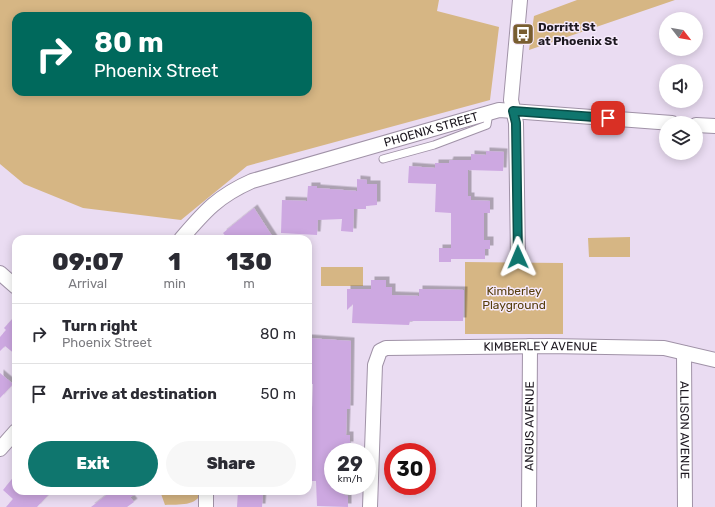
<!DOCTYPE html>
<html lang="en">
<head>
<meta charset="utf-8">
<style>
	:root { --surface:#fff; --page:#f7f7f7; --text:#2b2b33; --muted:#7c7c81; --line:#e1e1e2; --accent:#0f766e }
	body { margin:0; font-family:Rubik,sans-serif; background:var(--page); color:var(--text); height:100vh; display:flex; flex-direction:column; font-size:15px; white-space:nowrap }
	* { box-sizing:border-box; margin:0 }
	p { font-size:13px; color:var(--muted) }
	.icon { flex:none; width:22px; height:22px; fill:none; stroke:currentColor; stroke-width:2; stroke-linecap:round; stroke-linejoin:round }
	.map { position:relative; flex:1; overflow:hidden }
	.details { position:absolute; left:12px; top:235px; width:300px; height:260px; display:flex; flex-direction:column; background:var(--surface); border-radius:12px; box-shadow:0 2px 10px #0003 }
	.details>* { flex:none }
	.hud { position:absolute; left:12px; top:12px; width:300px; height:84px; border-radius:12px; box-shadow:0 2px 10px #0003; background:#00695c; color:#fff; overflow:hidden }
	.needle { width:26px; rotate:121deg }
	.controls { position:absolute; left:659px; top:12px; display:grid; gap:8px }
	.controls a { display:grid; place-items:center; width:44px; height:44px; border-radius:50%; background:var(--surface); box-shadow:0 2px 10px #0003; font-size:20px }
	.speed { position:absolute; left:324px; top:443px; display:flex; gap:8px; font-size:20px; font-weight:700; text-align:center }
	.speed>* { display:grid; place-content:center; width:52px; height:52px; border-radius:50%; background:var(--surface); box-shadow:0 2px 10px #0003; line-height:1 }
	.speed small { font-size:10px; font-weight:400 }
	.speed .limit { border:6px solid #d22; background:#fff; color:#111 }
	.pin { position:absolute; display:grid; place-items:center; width:34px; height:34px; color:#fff; margin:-17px; border-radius:8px; box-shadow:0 2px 6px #0006 }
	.me { position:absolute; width:44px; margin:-22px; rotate:359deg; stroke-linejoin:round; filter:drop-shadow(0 0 3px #0008) }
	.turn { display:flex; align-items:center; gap:14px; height:84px; padding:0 16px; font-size:18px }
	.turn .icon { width:52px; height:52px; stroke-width:2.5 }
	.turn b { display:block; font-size:28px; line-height:34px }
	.eta { display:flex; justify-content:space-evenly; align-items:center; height:68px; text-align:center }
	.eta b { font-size:24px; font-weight:800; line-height:28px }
	.button { display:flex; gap:8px; margin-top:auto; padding:8px 16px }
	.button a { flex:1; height:46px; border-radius:24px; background:var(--accent); color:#fff; font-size:16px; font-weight:800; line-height:46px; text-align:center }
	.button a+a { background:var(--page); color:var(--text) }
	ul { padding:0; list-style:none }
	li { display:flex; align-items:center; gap:12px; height:60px; padding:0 16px; border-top:1px solid var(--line) }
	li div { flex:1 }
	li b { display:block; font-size:15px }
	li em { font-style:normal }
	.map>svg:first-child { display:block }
</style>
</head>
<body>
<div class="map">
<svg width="715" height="507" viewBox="0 0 715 507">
	<defs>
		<filter id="shadow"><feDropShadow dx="3.5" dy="-3.5" stdDeviation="0" flood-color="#0004"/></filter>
	</defs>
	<rect width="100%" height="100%" fill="#eadcf2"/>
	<path fill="#d6b684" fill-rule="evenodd" d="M0 0H439L437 11 499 27 490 100 247 166 181 220 83 208 24 184 0 164ZM16 16H308V92H16Z
		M577 0H675L529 50 534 16Z
		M630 237V257H589L588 238Z
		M465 262 563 263V334H465Z
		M321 267H363V286H321Z
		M160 491H202C197 507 179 504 165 505Z"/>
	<path fill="#cda8e1" filter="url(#shadow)" d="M486 151 504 152 503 171 468 170V196H471V200L490 201V213H484V240H490V249H485V259H451V262H439V248H451V213L435 212 436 184 408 183 409 166 435 168V163H449L450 160H471V154L486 155Z
		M357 179 367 180V184H377V205L366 206V209H354L353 232 341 231 342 219 318 220 317 235 281 233 282 200 307 201 308 186H317V188L357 191Z
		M254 208 274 239H228L223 233Z
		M371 280H386V287H392V295L419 296V289L464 290 463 321H410L409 325 352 323 353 304 347 310V289H371Z
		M16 315V355L5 346 0 351V337L6 330 4 328Z
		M308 338 351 341 350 409H347L346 435H350V445H347L348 451H333V489L344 488V495L348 496V507L317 506 316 481H308V410H312L313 384H308Z
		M0 373 13 384 0 398Z
		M16 474V491H43L48 495 37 507H6L13 499 3 490Z
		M112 491H143L130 497 134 502 127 507H91Z
		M238 491H263L262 507H237Z"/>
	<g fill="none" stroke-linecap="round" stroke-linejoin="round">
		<g stroke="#a092a7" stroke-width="9">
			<path id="service" d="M383 159 434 145 487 125 489 113"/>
		</g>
		<g stroke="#a092a7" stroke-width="16">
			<g id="minor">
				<path d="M696 125 715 126"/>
				<path id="s1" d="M181 239C205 211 218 196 252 181L499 110 672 123"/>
				<path d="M518 257 516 123 511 100 520 0"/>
				<path d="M0 273 16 287"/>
				<path id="s2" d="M684 353 685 507"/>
				<path d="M0 449 16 431"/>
				<path d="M206 507V491"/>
				<path id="s3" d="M370 507 375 365 380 351 386 348 548 346 664 348 715 360"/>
				<path id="s4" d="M529 507 530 346"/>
			</g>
		</g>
		<use href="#service" stroke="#fff" stroke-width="7"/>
		<use href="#minor" stroke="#fff" stroke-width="14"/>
	</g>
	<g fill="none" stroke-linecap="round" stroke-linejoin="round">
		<g stroke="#0a4d48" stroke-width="10">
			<path id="route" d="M518 257 516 123 513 111 608 118"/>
		</g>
		<use href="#route" stroke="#0f766e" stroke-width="7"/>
	</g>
	<defs>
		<g id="bus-square" transform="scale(1.15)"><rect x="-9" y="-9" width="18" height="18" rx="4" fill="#795e30" stroke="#f6eafc"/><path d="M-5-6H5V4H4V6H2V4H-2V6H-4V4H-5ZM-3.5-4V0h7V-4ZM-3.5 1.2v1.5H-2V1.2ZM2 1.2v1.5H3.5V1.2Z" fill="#fff"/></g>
	</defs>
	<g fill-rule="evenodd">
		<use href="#bus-square" x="523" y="34"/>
	</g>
	<g text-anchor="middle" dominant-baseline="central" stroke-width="3" stroke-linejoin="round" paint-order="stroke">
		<g font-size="12" font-weight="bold" fill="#1d1820" stroke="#f6eafc" text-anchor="start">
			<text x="538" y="27">Dorritt St<tspan x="538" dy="14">at Phoenix St</tspan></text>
		</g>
		<g font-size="12" fill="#1d1820" stroke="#f6eafc">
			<text stroke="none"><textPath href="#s1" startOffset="279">PHOENIX STREET</textPath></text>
			<text stroke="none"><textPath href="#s3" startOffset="318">KIMBERLEY AVENUE</textPath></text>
			<text stroke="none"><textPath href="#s4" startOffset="81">ANGUS AVENUE</textPath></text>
			<text stroke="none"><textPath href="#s2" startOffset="77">ALLISON AVENUE</textPath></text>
		</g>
		<g font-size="12" fill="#563d0c" stroke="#f6eafc">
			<text x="514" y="291">Kimberley<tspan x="514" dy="14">Playground</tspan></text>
		</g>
	</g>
</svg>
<div class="controls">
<a><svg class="needle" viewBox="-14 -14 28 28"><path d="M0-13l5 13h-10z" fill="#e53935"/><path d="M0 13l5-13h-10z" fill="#7c7c81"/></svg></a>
<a><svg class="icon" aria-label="sound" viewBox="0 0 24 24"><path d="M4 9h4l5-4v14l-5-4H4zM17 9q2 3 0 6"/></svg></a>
<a><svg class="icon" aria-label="layers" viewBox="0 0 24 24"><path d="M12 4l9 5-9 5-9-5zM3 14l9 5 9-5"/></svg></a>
</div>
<div class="speed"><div>29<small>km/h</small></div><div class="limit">30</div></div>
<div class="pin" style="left:608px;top:118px;background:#d93025"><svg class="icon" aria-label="arrive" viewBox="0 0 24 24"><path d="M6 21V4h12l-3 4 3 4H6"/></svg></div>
<svg class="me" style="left:518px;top:257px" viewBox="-20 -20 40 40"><path d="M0-17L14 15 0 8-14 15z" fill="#0f766e" stroke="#fff" stroke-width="4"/></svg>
<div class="hud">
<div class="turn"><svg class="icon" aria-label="right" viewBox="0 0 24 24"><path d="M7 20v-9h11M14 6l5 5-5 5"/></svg><div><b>80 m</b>Phoenix Street</div></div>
</div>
<section class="details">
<div class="eta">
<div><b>09:07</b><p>Arrival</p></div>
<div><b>1</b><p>min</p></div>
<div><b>130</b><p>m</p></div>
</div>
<ul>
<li><svg class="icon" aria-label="right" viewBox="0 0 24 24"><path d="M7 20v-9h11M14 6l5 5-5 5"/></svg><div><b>Turn right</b><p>Phoenix Street</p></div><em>80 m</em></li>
<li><svg class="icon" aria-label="arrive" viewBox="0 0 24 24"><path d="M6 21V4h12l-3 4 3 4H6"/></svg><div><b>Arrive at destination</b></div><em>50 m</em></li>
</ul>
<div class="button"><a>Exit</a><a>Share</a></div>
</section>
</div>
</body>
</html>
